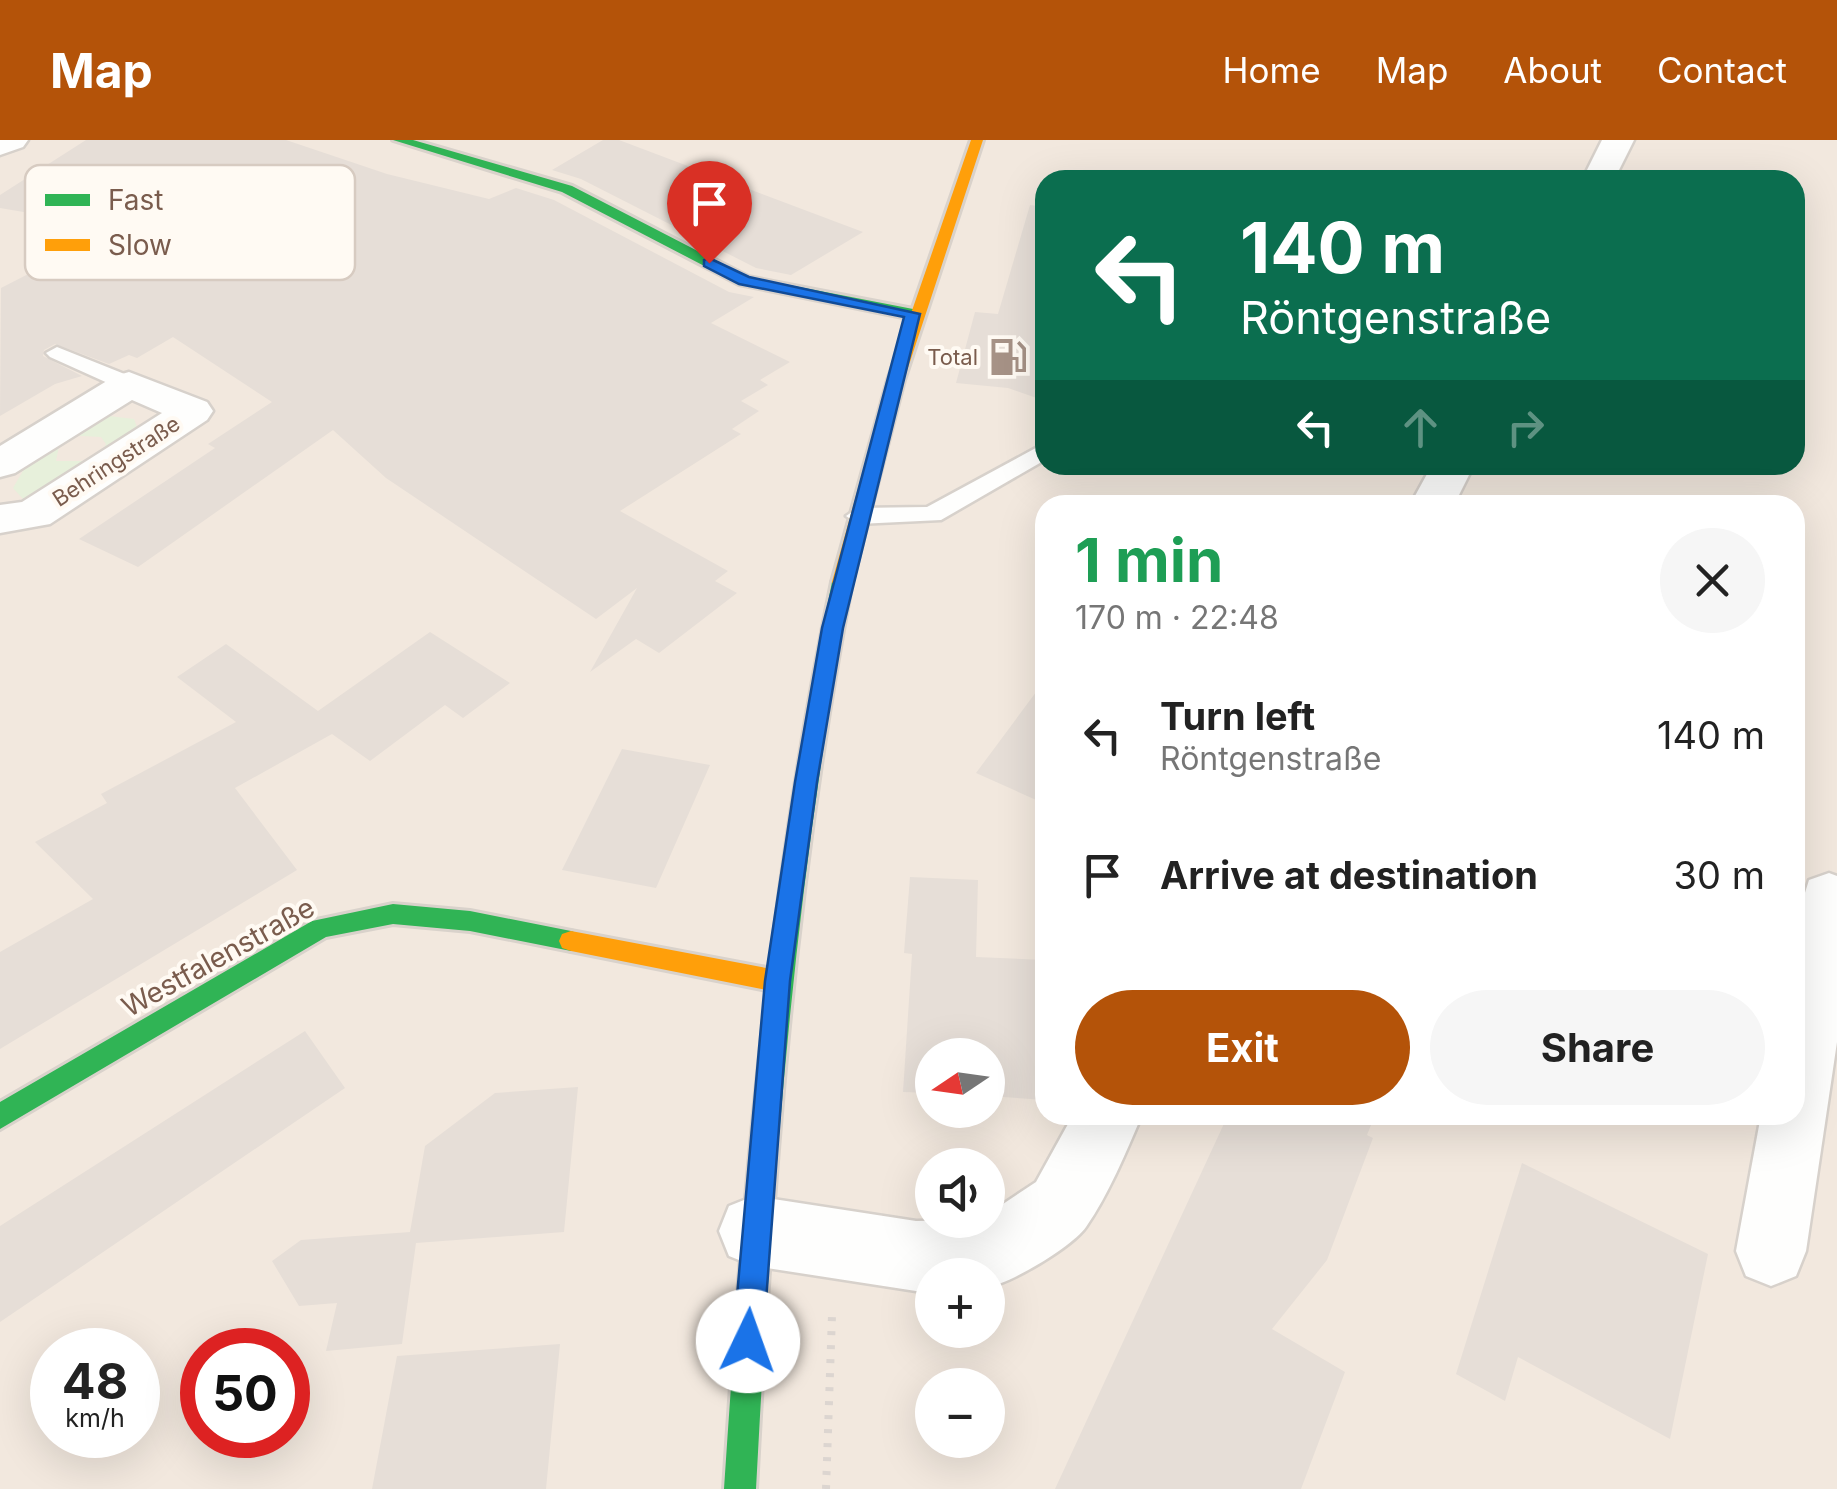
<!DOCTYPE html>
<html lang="en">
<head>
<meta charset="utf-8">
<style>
	:root { --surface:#fff; --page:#f6f6f6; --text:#222; --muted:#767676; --accent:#b45309 }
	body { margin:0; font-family:Inter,sans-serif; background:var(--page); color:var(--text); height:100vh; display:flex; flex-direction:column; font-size:38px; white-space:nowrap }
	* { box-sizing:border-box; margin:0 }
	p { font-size:32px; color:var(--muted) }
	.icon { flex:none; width:55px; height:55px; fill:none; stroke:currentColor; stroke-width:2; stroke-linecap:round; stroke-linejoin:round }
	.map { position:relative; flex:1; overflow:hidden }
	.details { position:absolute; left:1035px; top:355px; width:770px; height:630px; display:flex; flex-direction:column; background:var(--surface); border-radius:30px; box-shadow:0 10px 40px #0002 }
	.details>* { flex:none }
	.guide { position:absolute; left:1035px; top:30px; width:770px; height:305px; border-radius:30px; box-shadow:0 10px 40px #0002; background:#0b6e4f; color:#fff; overflow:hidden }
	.needle { width:65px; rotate:257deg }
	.fabs { position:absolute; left:915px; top:898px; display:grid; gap:20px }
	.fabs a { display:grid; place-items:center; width:90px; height:90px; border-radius:50%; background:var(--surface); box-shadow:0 10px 40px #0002; font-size:50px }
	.speed { position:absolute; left:30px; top:1188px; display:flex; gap:20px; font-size:50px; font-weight:700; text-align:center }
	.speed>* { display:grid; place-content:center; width:130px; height:130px; border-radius:50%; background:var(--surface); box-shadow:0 10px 40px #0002; line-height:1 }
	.speed small { font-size:25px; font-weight:400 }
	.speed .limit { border:15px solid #d22; background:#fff; color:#111 }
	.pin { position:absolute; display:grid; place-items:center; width:85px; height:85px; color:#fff; margin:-102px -42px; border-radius:50% 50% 50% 0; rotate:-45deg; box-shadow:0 0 10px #0007 }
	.pin .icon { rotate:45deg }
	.me { position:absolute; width:110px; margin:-55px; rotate:3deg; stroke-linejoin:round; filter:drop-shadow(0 0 8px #0008) }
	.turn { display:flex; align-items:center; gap:35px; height:210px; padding:0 40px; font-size:45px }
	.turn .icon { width:130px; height:130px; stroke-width:2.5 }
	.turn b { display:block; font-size:70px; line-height:85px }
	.lanes { display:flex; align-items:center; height:95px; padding:0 40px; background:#0003; justify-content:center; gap:50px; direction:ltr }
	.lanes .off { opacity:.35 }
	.round { display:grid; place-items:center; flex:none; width:105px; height:105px; border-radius:52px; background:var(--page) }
	.overview { display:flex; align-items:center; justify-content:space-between; height:170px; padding:0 40px }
	h1 { font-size:60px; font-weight:700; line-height:75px; color:#1e9e55 }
	.action { display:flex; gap:20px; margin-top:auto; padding:20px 40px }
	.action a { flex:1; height:115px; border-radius:60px; background:var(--accent); color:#fff; font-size:40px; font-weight:700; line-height:115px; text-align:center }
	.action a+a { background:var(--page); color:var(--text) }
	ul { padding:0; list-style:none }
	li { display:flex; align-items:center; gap:30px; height:140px; padding:0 40px }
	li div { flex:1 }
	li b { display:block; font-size:38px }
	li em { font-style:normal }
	header { display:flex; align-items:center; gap:60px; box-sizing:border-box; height:140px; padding:0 50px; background:var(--accent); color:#fff }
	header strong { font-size:48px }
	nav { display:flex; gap:55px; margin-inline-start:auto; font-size:35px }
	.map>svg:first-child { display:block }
</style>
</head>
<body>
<header>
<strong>Map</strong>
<nav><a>Home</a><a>Map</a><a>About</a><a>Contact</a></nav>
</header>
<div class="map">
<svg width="1837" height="1349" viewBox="0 0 1837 1349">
	<rect width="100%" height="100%" fill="#f9f5f0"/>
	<path fill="#f2e8de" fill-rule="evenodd" d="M0 0H1837V1349H0ZM1045 40H1795V325H1045ZM1045 365H1795V975H1045ZM932 915H988V970H932ZM932 1025H988V1080H932ZM932 1135H988V1190H932ZM52 1210H138V1295H52ZM202 1210H288V1295H202ZM932 1245H988V1300H932Z"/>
	<path fill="#e7f0db" d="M109 276 134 279 138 290 102 311 106 304 101 297 62 295 93 278Z
		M51 303 59 306 56 321H89L32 359H23L13 348 31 317Z"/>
	<path fill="#e6ded7" d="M86 0H286L387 34 489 59 516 48 554 60 729 152 754 157 711 183 790 222 760 240 768 245 741 261 759 271 732 289 741 294 620 371 728 431 715 441 737 453 659 513 636 499 590 532 637 448 596 479 386 338 333 290 138 427 79 399 215 308 208 304 272 262 173 197 137 218 129 215 109 224 55 204 44 210 43 216 82 236 55 244 0 276 1 148 118 88 0 68V55Z
		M603 0H619L863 92 791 135 756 128 581 39 552 30Z
		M1030 65 1045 67V261L1008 248 956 243 975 172 998 174Z
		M430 492 510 543 463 578 445 565 370 621 332 594 235 648 297 730 0 909V812L93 759 35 702 107 663 101 654 236 582 177 537 226 504 318 571Z
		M1045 540V664L976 633Z
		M622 609 710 625 656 748 562 730Z
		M910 737 978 740 976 817 1045 820V960L988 956V915H932V953L903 952 912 814 904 813Z
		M305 891 345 948 0 1182V1086Z
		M578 947 564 1092 416 1103 402 1204 326 1211 337 1163 299 1166 272 1121 301 1100 410 1092 425 1006 495 953Z
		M1228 975H1375L1367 995 1373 998 1327 1120 1272 1189 1345 1232 1301 1349H1055Z
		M1522 1023 1708 1114 1670 1299 1518 1217 1505 1261 1456 1234Z
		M560 1204 546 1349H372L397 1216Z"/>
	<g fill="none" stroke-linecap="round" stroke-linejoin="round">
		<g stroke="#d7d1cb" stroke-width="5">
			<path id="lane" d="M57 207 137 239 140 244 129 251 121 249 50 217 46 213Z
				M1045 303V320L941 380 858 384 846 376 858 368 927 367Z"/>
		</g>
		<g stroke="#d7d1cb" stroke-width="5">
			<path id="street" d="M0 0H28L23 7 0 15Z
				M1602 0H1634L1614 40H1582Z
				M129 232 207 262 213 271 207 280 50 384 0 393V365L22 362 162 273 132 260 15 333 0 337V306L115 236Z
				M1432 325H1474L1454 365H1410Z
				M1829 733 1837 736V902L1806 1111 1796 1136 1771 1146 1746 1136 1736 1111 1761 975H1795V785L1809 740Z
				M1073 975H1142C1126 1012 1109 1054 1086 1087 1072 1107 1011 1143 988 1147V1135H932V1150L916 1151 754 1126 729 1116 719 1091 729 1066 754 1056 916 1081 988 1080V1074L1036 1042Z"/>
		</g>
		<g stroke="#d9d2cb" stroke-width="6">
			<path id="fast" d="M393 0H413L572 46 748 137 913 169 921 174 913 179 739 144 562 52Z
				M842 436 852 442C794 742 772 1044 756 1349H724C744 1044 770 742 832 442Z
				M393 764 470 771 571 791 580 794 583 801 580 808 571 811 470 791 393 784 326 797 0 989V962L312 781Z"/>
		</g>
		<g stroke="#d9d2cb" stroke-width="6">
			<path id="slow" d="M971 0H983L904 240 852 442 842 448 835 447 832 442 888 240Z
				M571 791 777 830 786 833 789 841 786 849 777 852 571 811 562 808 559 801 562 794Z"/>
		</g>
		<path stroke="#dcd5d0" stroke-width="8" stroke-dasharray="4 10" stroke-linecap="butt" d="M826 1349 832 1175"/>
		<use href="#lane" fill="#fefefd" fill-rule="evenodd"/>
		<use href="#street" fill="#fefefd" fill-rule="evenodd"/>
		<use href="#fast" fill="#30b455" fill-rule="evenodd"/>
		<use href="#slow" fill="#ff9f0a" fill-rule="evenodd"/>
	</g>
	<path fill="#1a73e8" stroke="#114b97" stroke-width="2.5" d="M709 118 749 137 920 174 843 488 817 642 790 841 763 1201 759 1212 748 1216 737 1212 733 1201 765 841 795 642 822 488 904 177 739 144 704 126V120Z"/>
	<defs>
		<g id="fuel-bare" transform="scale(3)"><path d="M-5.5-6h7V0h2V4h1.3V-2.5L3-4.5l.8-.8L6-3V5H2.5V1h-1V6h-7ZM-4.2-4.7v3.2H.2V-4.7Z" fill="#a69286" stroke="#fffaf3" stroke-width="2.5" paint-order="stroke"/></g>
	</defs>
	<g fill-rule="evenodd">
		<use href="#fuel-bare" x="1008" y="217"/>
	</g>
	<g text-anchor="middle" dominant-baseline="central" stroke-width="8" stroke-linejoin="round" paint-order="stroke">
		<g font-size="22" fill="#7a5c4d" stroke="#fffaf3" text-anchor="end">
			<text x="978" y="217">Total</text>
		</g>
		<g font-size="22" fill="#7a5c4d" stroke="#fffaf3">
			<text transform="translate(116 321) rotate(-33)">Behringstraße</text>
		</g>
		<g font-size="28" fill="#7a5c4d" stroke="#fffaf3">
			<text transform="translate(218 817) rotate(-29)">Westfalenstraße</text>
		</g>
	</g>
	<rect x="25" y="25" width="330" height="115" rx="15" fill="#fffaf3" stroke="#d7cbc1" stroke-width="2.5"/>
	<rect x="45" y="54" width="45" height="12" fill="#30b455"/>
	<rect x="45" y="99" width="45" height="12" fill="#ff9f0a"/>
	<g font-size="28" fill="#7a5c4d">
		<text x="108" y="70">Fast</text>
		<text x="108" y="115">Slow</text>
	</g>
</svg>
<div class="fabs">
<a><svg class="needle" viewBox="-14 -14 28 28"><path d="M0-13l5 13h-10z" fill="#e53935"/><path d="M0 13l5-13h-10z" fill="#767676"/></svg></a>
<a><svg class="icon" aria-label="sound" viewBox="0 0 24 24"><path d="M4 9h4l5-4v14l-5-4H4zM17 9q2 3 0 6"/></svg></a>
<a>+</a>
<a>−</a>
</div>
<div class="speed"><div>48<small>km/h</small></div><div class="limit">50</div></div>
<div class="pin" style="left:709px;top:123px;background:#d93025"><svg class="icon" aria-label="arrive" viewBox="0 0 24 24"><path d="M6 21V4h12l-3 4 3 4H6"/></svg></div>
<svg class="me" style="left:748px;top:1201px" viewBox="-20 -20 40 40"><circle r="19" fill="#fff"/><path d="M0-13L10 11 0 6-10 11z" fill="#1a73e8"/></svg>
<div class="guide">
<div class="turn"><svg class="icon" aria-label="left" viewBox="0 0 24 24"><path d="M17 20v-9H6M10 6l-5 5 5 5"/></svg><div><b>140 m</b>Röntgenstraße</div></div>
<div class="lanes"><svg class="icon" aria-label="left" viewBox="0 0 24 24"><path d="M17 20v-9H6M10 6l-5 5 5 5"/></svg><svg class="icon off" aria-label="ahead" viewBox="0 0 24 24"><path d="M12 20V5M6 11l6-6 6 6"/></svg><svg class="icon off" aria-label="right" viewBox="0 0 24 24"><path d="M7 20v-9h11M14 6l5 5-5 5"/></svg></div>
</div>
<section class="details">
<div class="overview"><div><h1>1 min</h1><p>170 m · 22:48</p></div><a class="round"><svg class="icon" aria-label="close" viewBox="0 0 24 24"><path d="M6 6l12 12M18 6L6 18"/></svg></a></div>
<ul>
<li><svg class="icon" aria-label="left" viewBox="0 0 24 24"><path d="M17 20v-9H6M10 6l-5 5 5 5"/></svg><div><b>Turn left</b><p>Röntgenstraße</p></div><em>140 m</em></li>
<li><svg class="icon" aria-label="arrive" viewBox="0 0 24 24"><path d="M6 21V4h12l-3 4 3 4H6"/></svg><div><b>Arrive at destination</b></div><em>30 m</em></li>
</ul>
<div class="action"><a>Exit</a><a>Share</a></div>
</section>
</div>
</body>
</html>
